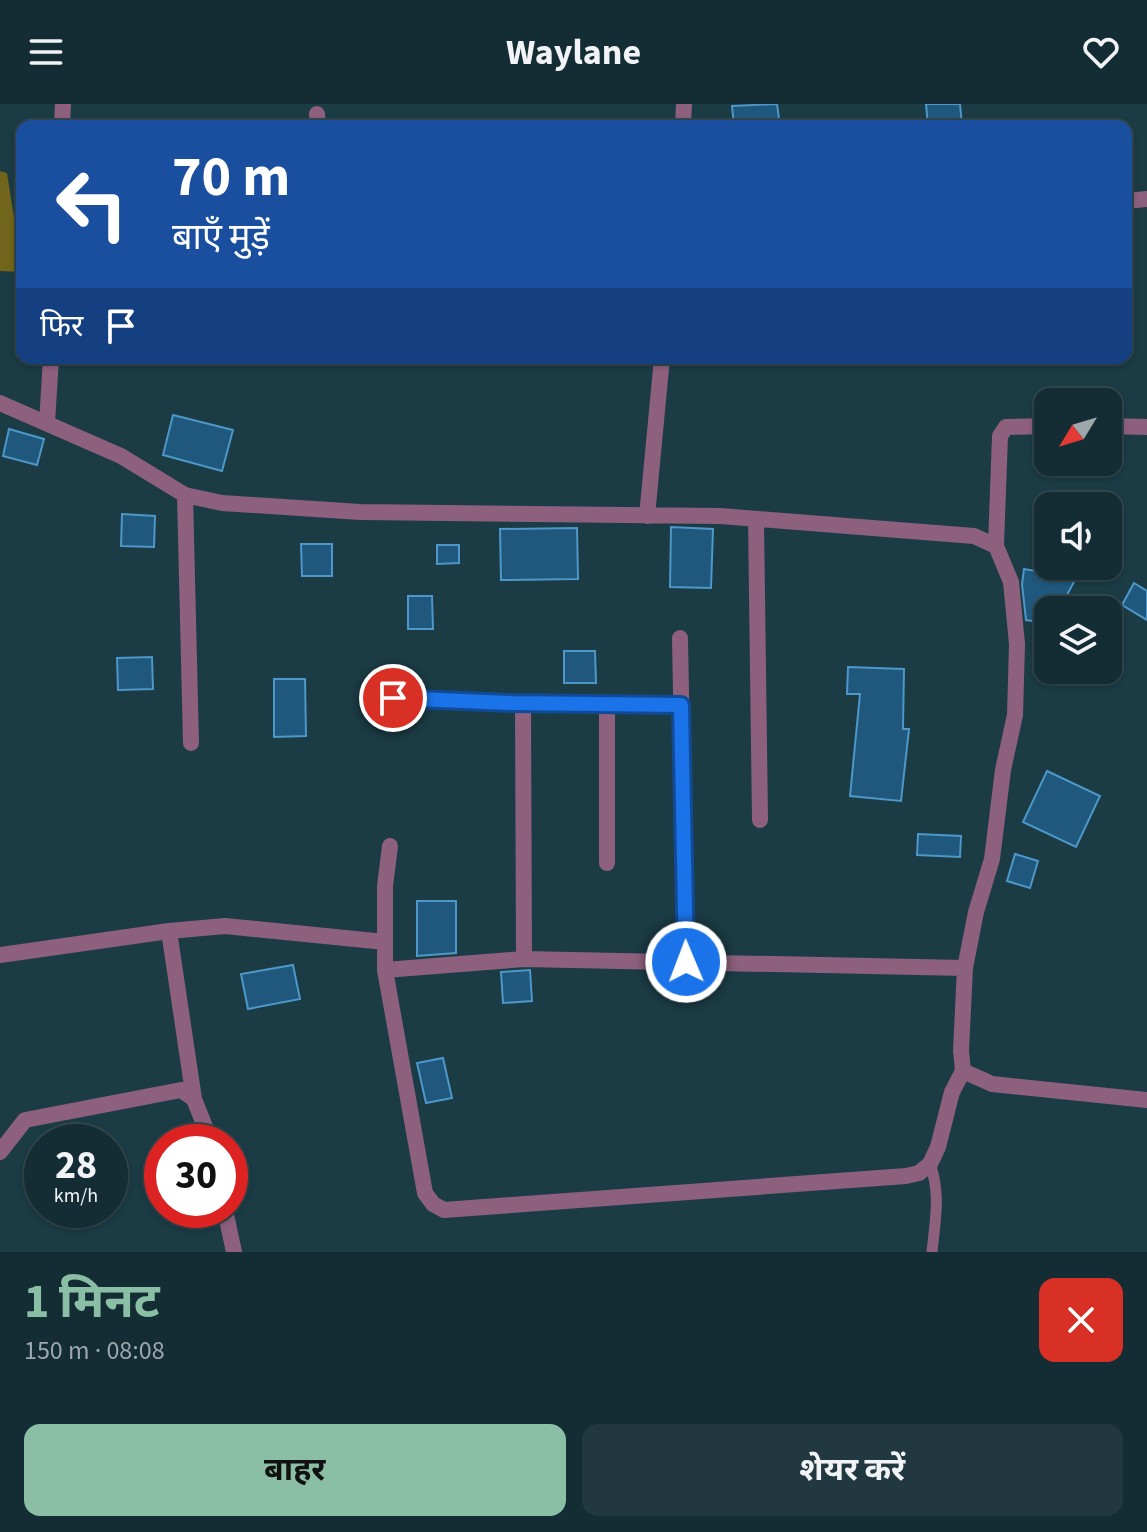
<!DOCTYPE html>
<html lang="hi">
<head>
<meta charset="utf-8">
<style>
	:root { --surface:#142c34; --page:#213840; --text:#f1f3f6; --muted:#9da7ac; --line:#33484f; --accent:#8abfa5 }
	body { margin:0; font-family:"Source Sans 3","Noto Sans Devanagari",sans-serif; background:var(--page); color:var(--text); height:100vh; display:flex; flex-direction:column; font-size:30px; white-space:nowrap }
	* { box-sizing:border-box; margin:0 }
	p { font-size:26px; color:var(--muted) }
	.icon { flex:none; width:44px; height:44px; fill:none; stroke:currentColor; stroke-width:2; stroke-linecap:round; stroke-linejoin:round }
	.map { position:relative; height:1148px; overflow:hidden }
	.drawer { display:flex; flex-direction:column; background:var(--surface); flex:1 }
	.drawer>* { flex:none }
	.banner { position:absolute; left:16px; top:16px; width:1116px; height:244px; border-radius:16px; box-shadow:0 2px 6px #0004,0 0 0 2px var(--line); background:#1a4fa0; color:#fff; overflow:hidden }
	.needle { width:52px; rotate:232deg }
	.fabs { position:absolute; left:1034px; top:284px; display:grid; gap:16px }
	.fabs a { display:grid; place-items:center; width:88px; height:88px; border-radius:16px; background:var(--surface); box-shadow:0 2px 6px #0004,0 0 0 2px var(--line); font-size:40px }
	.speed { position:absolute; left:24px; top:1020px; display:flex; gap:16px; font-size:40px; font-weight:700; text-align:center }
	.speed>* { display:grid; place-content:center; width:104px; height:104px; border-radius:50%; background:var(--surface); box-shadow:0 2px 6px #0004,0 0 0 2px var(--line); line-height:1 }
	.speed small { font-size:20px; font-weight:400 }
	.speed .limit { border:12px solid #d22; background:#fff; color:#111 }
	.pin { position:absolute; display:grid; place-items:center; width:68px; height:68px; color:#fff; margin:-34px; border:4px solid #fff; border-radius:50%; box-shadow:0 2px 8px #0007 }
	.me { position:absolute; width:88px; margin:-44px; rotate:359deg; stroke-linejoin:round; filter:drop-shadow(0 0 6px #0008) }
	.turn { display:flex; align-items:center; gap:28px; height:168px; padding:0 24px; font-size:36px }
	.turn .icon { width:104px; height:104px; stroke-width:2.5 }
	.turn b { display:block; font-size:56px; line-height:68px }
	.then { display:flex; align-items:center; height:76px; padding:0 24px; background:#0003; gap:16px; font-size:30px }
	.round { display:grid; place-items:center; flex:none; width:84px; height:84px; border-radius:16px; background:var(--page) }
	.head { display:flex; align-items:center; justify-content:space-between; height:136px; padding:0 24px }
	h1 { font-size:48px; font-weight:700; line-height:60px; color:var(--accent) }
	.action { display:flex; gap:16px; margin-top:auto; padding:16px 24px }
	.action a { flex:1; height:92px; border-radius:16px; background:var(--accent); color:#111; font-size:32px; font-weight:700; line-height:92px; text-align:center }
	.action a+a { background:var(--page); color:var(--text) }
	header { display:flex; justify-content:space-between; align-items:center; height:104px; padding:0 24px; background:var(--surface); font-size:36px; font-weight:700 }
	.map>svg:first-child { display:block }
</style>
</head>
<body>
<header><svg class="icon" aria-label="menu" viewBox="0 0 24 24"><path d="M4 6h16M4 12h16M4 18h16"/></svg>Waylane<svg class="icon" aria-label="heart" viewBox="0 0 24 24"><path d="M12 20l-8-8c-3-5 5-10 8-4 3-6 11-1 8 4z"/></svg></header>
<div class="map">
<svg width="1147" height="1148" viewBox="0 0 1147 1148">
	<rect width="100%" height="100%" fill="#1b3b45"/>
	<path fill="#70651a" d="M0 67 7 69 17 133 22 136V168L0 167Z"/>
	<path fill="#1f587c" stroke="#4d97c9" stroke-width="2" d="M777 0 780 22H734L732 2Z
		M926 0H960L962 22H928Z
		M173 311 233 326 222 367 163 351Z
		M9 325 44 335 37 361 3 352Z
		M122 410 155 412 154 443 121 442Z
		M671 423 713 425 711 484 670 483Z
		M577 424 578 475 501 476 500 425Z
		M301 440H332V472H302Z
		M437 441H459V459L437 460Z
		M1024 465 1076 474 1059 506H1048V519L1026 516 1022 480Z
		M1134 479 1147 487V516L1122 501Z
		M408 492H432L433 525H408Z
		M564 547H595L596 579H564Z
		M152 553 153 585 118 586 117 554Z
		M848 563 904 565 903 625H909L901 697 850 692 860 590H847Z
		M274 575H305L306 632 274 633Z
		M1047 667 1100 692 1076 743 1023 718Z
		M918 730 961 732 960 753 917 751Z
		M1015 750 1038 757 1030 784 1007 777Z
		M417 797H456V849L417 852Z
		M293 861 300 895 248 905 241 870Z
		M530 866 532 897 503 899 501 868Z
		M443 954 452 994 426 999 417 959Z"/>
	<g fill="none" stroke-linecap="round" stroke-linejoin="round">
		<path stroke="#8d607d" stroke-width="11" d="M930 1060C941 1089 935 1118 932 1148"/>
		<path stroke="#8d607d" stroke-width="16" d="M317 10 318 22
			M62 22 63 0
			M683 22 684 0
			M1126 97 1147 95
			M0 299 121 352 185 391 222 399 360 408 720 412 974 432 996 442 1011 478 1017 540 1015 611 1003 666 992 755 976 808 965 864 961 947 963 967 992 980 1147 996
			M47 319 51 254
			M1108 322 1147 323
			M185 391 191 639
			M647 412 662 254
			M756 415 760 716
			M996 442 1000 332 1006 323 1048 322
			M680 534 686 858
			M393 594 511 599 681 601
			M523 599 524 855
			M390 742 385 782V866L425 1089 433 1100 444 1106 906 1072 919 1069 930 1060 938 1043 952 988 963 967
			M607 759V600
			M169 827 194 995
			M0 851 169 827 225 822 385 838
			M385 866 524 855 965 864
			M0 1048 25 1016 181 986 194 995 211 1038
			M225 1106 234 1148"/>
	</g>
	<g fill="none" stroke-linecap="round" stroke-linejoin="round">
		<g stroke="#114b97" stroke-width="20">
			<path id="route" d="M393 594 511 599 681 601 686 858"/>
		</g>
		<use href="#route" stroke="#1a73e8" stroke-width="14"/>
	</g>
</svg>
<div class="fabs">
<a><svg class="needle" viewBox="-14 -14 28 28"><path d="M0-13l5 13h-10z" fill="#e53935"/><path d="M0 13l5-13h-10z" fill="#9da7ac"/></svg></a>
<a><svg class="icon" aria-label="sound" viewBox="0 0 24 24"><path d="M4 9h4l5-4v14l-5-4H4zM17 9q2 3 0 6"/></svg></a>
<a><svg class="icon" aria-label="layers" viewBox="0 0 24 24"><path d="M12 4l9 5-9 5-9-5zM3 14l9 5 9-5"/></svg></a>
</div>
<div class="speed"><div>28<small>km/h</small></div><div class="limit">30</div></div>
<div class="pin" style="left:393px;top:594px;background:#d93025"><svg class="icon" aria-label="arrive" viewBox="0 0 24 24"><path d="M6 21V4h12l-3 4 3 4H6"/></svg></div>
<svg class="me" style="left:686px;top:858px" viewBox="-20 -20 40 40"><circle r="17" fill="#1a73e8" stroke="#fff" stroke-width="3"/><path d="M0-11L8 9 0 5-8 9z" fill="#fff"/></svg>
<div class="banner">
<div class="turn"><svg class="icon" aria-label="left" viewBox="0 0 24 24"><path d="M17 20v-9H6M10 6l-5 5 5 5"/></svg><div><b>70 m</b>बाएँ मुड़ें</div></div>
<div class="then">फिर<svg class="icon" aria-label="arrive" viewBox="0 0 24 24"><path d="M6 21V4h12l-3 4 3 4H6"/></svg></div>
</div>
</div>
<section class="drawer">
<div class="head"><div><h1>1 मिनट</h1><p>150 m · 08:08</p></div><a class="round" style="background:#d93025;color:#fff"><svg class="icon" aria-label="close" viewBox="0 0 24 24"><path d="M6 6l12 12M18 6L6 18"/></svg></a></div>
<div class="action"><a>बाहर</a><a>शेयर करें</a></div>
</section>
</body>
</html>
